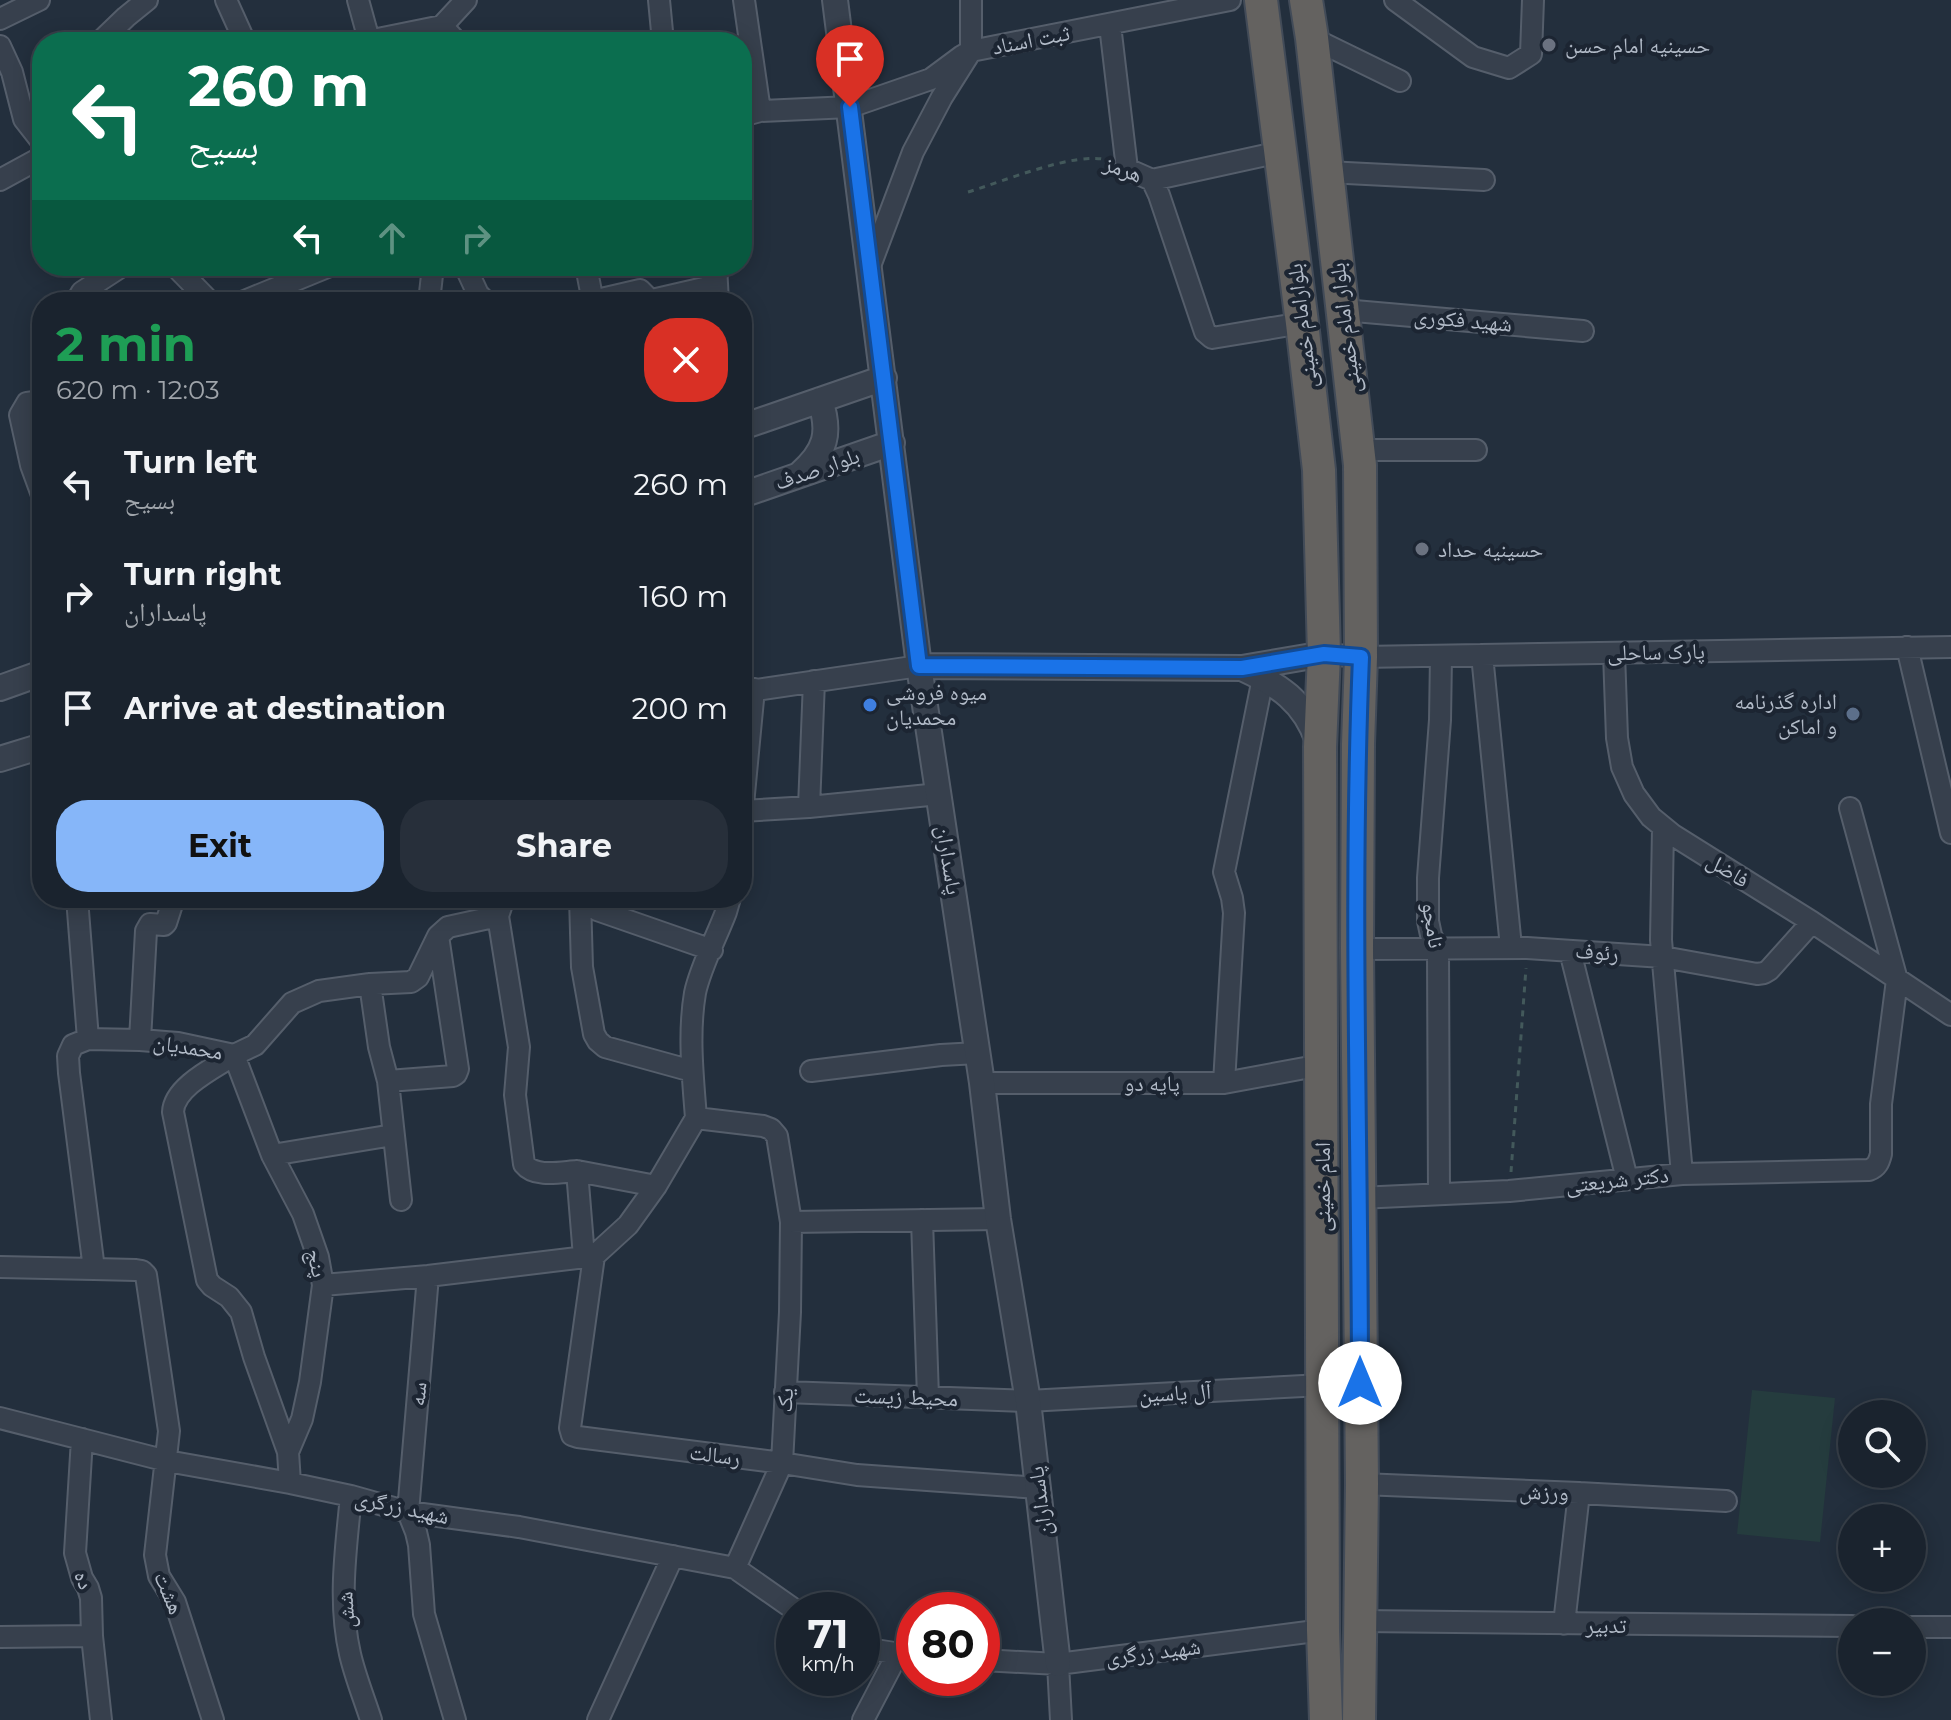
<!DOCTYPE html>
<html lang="en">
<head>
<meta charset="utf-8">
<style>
	:root { --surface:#1a232e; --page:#272f3a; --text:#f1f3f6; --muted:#9fa4aa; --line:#38404a; --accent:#86b6f9 }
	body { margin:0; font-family:Montserrat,"Noto Naskh Arabic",sans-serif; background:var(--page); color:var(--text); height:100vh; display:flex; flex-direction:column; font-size:30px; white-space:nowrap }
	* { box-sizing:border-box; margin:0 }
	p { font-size:26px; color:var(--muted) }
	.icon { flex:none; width:44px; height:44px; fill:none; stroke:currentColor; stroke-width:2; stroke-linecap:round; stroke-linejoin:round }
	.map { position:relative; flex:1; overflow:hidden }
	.details { position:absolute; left:32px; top:292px; width:720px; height:616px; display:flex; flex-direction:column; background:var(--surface); border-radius:32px; box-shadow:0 4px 20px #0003,0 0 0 2px var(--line) }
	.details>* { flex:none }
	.guide { position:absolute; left:32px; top:32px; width:720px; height:244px; border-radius:32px; box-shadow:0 4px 20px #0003,0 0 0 2px var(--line); background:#0b6e4f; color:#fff; overflow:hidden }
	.fabs { position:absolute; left:1838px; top:1400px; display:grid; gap:16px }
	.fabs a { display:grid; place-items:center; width:88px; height:88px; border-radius:50%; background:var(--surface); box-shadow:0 4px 20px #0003,0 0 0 2px var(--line); font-size:40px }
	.speed { position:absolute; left:776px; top:1592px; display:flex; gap:16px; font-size:40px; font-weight:700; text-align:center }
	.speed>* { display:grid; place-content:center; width:104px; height:104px; border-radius:50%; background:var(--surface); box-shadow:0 4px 20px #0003,0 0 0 2px var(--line); line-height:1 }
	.speed small { font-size:20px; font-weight:400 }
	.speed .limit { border:12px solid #d22; background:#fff; color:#111 }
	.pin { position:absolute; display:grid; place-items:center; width:68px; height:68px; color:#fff; margin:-82px -34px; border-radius:50% 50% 50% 0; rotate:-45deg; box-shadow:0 0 8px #0007 }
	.pin .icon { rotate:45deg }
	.me { position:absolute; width:88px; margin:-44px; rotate:0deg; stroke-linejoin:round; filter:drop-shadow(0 0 6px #0008) }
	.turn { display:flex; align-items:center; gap:28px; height:168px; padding:0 24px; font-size:36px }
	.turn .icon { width:104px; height:104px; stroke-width:2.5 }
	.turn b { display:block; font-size:56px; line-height:68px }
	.lanes { display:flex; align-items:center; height:76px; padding:0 24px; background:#0003; justify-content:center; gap:40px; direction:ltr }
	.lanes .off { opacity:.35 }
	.round { display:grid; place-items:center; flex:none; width:84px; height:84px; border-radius:32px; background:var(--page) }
	.summary { display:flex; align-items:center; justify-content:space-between; height:136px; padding:0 24px }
	h1 { font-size:48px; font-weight:700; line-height:60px; color:#1e9e55 }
	.cta { display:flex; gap:16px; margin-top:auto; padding:16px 24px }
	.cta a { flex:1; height:92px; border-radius:32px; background:var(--accent); color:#111; font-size:32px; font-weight:700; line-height:92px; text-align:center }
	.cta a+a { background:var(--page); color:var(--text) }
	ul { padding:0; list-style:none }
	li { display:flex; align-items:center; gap:24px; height:112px; padding:0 24px }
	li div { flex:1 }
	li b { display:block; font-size:30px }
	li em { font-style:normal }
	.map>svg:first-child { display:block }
</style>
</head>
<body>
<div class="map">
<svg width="1951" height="1720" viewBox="0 0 1951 1720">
	<rect width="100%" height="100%" fill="#232f3d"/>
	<path fill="#253c3e" d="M1752 1390 1835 1398 1820 1542 1737 1534Z"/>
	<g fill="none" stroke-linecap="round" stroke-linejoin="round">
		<g stroke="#555e6b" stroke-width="24">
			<path id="minor" d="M226 0 245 42
				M358 0 369 40
				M659 0 663 42
				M744 0 760 111
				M1395 0 1473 57 1509 68 1531 54 1533 0
				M0 19 39 0
				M1110 25 1127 169 1152 180 1280 152
				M442 26 466 0
				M1312 38 1400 81
				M100 42 126 17 147 0
				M363 42 442 26 457 42
				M0 46 12 72 24 119 42 142
				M742 116 760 111 850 107 931 79 962 56 971 51V0
				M1327 172 1484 180
				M0 180 42 157
				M1152 180 1159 195 1205 332 1212 338 1302 323
				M175 266 210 302
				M465 266 478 294 486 302
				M586 266 592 297 597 300 640 290 649 299 652 300 717 285
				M716 266 718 302
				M870 266 913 152 942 97 971 51 1230 0
				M80 302 79 297 82 292 122 266
				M242 302 330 266
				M429 302 433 266
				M1343 310 1583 331
				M42 401 27 403 20 415 31 465 42 495
				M1359 450H1476
				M1907 647 1951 833
				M1614 653 1617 738 1622 767 1634 794 1651 817 1673 835 1812 922 1951 1015
				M1324 654 1361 657 1951 647
				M1482 655 1511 947
				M742 692 919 666
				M809 807 814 681
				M742 811 809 807 939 794
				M742 815 754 689
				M1663 828 1661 940 1682 1174
				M77 898 88 1039
				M580 898 582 967 594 1034 598 1041 605 1047 692 1071
				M584 898 597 910 712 950
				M498 916 519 1047 515 1095 524 1164C535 1178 561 1172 577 1171L584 1257
				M1357 949 1527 948 1663 957 1757 974 1764 973 1769 970 1812 922
				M1570 951 1627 1179
				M370 984 379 1047 388 1081 401 1200
				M140 1040 146 931 150 924 164 925 166 923 174 898
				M811 1071 941 1055 978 1053
				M388 1081 453 1076 456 1074 458 1069 438 936
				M982 1083H1224L1321 1065
				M1224 1083 1234 913 1232 898 1224 872 1263 678
				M696 1118C693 1078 688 1034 695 993 700 968 717 936 726 912L730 898
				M272 1155 393 1135
				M577 1171 656 1186
				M1439 1194 1438 950 1431 935 1428 921V878L1440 720 1441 656
				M1359 1198 1509 1191 1682 1174 1869 1170C1877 1167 1879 1162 1881 1154V1104L1897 980 1850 808
				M922 1220 928 1397
				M791 1222 998 1219
				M594 1256 570 1428 572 1435 578 1437 782 1463 857 1475 1039 1488
				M0 1267 94 1269 69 1073 68 1056 73 1045 88 1039 140 1040 178 1043 234 1055 255 1045 292 1003 319 991 370 984 411 982 418 977 438 936 448 927 498 916 504 898
				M94 1269 136 1270 142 1271 146 1275 169 1431 155 1555 159 1576 175 1602 213 1720
				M428 1276 408 1512 416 1532 419 1545 424 1614 455 1720
				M323 1285 428 1276 594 1256 628 1225 656 1186 696 1118 763 1126 771 1129 777 1136 791 1222 790 1312 782 1463 735 1568
				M785 1392 1028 1401 1322 1385
				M0 1418 167 1461 290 1483 351 1496 408 1512 519 1527 735 1568 795 1610
				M82 1439 75 1553 82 1578 88 1588 91 1598 92 1636 101 1720
				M288 1452 254 1357 241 1312 229 1297 212 1286 207 1280 173 1112C174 1087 214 1068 234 1055L272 1155 303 1214 318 1257 323 1285 310 1382 302 1419 288 1452 290 1483
				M1362 1484 1579 1493 1726 1501
				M351 1496C346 1548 338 1602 350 1654 355 1676 364 1698 371 1720
				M1360 1621 1852 1626
				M1564 1624 1579 1493
				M1912 1627H1951
				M0 1637 92 1636
				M862 1648 914 1656
				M982 1660 1058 1664 1323 1630
				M1058 1664 1061 1720
				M598 1720 673 1556
				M863 1720 897 1655"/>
		</g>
		<g stroke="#555e6b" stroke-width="28">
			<path id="tertiary" d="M835 0 919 666 982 1083 998 1219 1028 1401 1058 1664
				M742 427 884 378
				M800 474C826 451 831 433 820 400
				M742 495 892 443
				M919 666 1242 668 1324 654
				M1242 668C1279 685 1304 701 1318 741
				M0 688 42 673
				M0 759 42 746"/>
		</g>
		<g stroke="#424b58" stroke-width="36">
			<path id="trunk" d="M1261 0 1302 323 1319 470 1324 654 1320 747 1323 1630 1326 1720
				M1306 0 1312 38 1360 465 1361 657 1358 744 1357 949 1362 1484 1359 1720"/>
		</g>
		<path stroke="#43595b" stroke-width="3" stroke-dasharray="6 6" stroke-linecap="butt" d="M968 192C1002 182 1075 151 1107 160
			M1511 1172 1526 968"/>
		<use href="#minor" stroke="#37404d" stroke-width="20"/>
		<use href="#tertiary" stroke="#37404d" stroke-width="24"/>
		<use href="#trunk" stroke="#646260" stroke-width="32"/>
	</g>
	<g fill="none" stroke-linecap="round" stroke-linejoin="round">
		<g stroke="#114b97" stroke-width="20">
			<path id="route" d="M850 107 919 666 1242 668 1324 654 1361 657C1351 899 1360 1141 1360 1383"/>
		</g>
		<use href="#route" stroke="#1a73e8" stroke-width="14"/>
	</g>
	<g fill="#6b7280" stroke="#1c2532" stroke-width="3">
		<circle cx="1549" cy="45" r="8"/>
		<circle cx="1422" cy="549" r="8"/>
	</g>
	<circle fill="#3f7fe0" stroke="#1c2532" stroke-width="3" cx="870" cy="705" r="8"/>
	<circle fill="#5c6f8a" stroke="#1c2532" stroke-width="3" cx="1853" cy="714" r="8"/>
	<g text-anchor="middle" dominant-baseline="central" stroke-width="8" stroke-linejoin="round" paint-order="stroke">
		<g font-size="22" fill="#b2bbc8" stroke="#1c2532">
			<text transform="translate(1031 40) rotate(-11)">ثبت اسناد</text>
			<text transform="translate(1123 169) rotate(20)">هرمز</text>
			<text transform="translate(1463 320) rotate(5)">شهید فکوری</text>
			<text transform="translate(1302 326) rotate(-97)">بلوارامام خمینی</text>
			<text transform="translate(1345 328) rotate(-97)">بلوار امام خمینی</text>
			<text transform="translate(817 469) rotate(-19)">بلوار صدف</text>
			<text transform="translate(1656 652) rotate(-1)">پارک ساحلی</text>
			<text transform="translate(949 860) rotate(81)">پاسداران</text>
			<text transform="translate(1728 870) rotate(32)">فاضل</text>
			<text transform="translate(1433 925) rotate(81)">نامجو</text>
			<text transform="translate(1597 952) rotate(4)">رئوف</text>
			<text transform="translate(188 1047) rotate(9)">محمدیان</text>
			<text x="1152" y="1083">پایه دو</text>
			<text transform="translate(1617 1180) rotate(-6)">دکتر شریعتی</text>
			<text transform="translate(1322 1187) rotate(-90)">امام خمینی</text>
			<text transform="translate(317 1263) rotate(77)">پنج</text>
			<text transform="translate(1175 1393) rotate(-3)">آل یاسین</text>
			<text transform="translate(418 1394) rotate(-85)">سه</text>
			<text transform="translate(906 1397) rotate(2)">محیط زیست</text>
			<text transform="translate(785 1400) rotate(-87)">یک</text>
			<text transform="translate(715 1455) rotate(7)">رسالت</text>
			<text transform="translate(1544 1492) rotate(2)">ورزش</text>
			<text transform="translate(1040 1501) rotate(-97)">پاسداران</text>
			<text transform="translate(402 1507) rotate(12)">شهید زرگری</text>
			<text transform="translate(84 1580) rotate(69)">ده</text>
			<text transform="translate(169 1593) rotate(67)">هشت</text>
			<text transform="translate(346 1610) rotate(-94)">شش</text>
			<text x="1606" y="1625">تدبیر</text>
			<text transform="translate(1153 1652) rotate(-7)">شهید زرگری</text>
		</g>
		<g font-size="22" fill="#b2bbc8" stroke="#1c2532" text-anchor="start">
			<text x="1565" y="45">حسینیه امام حسن</text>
			<text x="1438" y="549">حسینیه حداد</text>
			<text x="886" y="692">میوه فروشی<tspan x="886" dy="25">محمدیان</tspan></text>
			<text x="1837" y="701" text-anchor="end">اداره گذرنامه<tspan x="1837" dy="25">و اماکن</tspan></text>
		</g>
	</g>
</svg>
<div class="fabs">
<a><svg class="icon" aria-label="search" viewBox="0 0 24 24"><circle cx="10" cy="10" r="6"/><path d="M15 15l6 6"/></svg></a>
<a>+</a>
<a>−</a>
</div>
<div class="speed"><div>71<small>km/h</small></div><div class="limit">80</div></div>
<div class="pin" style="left:850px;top:107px;background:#d93025"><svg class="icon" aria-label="arrive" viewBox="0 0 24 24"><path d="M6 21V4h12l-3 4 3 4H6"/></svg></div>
<svg class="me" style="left:1360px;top:1383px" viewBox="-20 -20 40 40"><circle r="19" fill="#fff"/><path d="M0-13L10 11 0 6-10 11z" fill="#1a73e8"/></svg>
<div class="guide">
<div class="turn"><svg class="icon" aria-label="left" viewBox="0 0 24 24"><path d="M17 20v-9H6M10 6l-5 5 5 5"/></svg><div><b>260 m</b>بسیح</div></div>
<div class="lanes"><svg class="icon" aria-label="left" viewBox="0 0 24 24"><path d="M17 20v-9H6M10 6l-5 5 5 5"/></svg><svg class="icon off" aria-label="ahead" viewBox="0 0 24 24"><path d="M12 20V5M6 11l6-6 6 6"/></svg><svg class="icon off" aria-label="right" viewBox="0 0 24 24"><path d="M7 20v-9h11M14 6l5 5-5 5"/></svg></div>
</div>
<section class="details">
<div class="summary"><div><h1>2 min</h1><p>620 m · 12:03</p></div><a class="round" style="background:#d93025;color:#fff"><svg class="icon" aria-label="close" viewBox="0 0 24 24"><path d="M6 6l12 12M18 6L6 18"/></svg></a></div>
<ul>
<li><svg class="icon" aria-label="left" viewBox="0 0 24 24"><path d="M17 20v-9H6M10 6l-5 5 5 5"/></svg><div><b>Turn left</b><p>بسیح</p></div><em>260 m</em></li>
<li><svg class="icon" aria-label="right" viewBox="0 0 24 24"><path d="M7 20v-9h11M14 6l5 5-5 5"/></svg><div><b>Turn right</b><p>پاسداران</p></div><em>160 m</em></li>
<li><svg class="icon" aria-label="arrive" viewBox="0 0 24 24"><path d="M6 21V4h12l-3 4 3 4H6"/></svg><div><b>Arrive at destination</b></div><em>200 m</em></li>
</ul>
<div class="cta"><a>Exit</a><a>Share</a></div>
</section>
</div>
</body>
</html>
